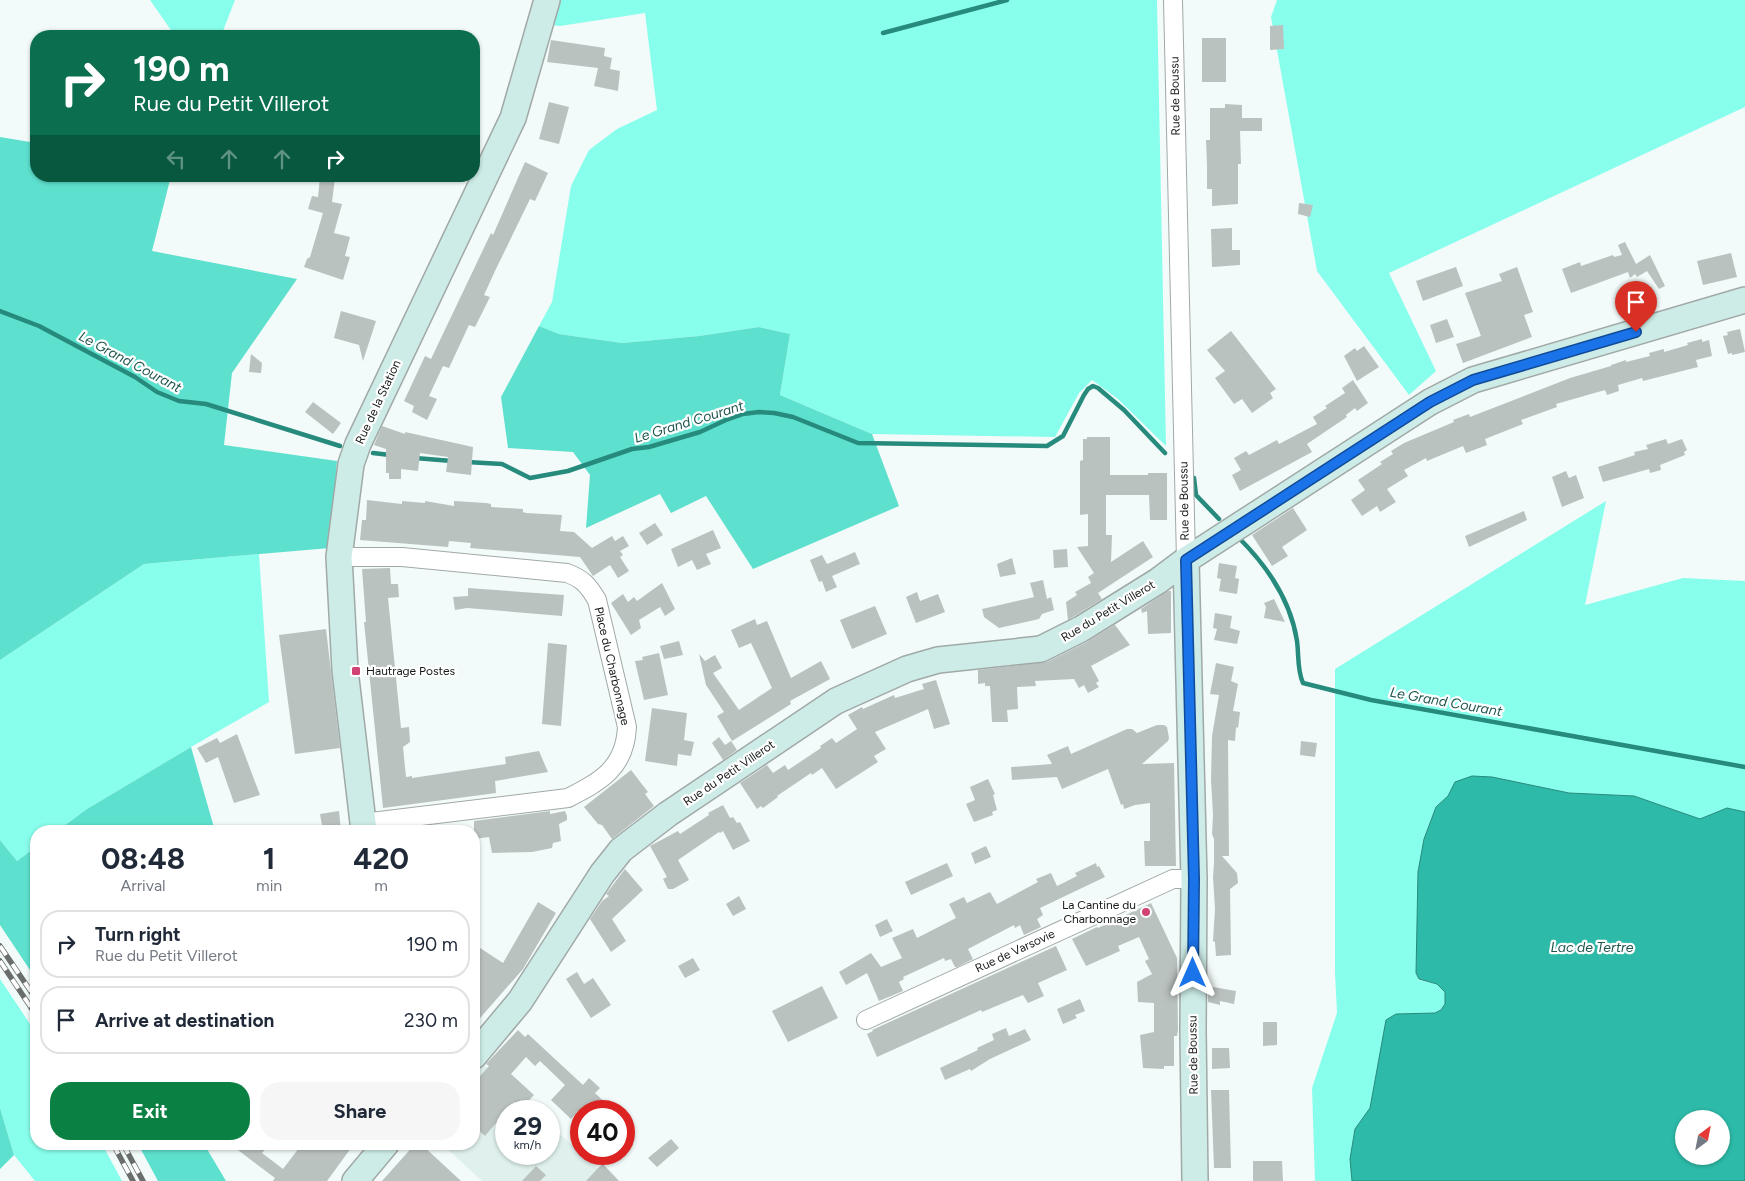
<!DOCTYPE html>
<html lang="en">
<head>
<meta charset="utf-8">
<style>
	:root { --surface:#fff; --page:#f6f6f7; --text:#1f2937; --muted:#747a83; --line:#e0e1e3; --accent:#0b8043 }
	body { margin:0; font-family:Figtree,sans-serif; background:var(--page); color:var(--text); height:100vh; display:flex; flex-direction:column; font-size:19px; white-space:nowrap }
	* { box-sizing:border-box; margin:0 }
	p { font-size:16px; color:var(--muted) }
	.icon { flex:none; width:28px; height:28px; fill:none; stroke:currentColor; stroke-width:2; stroke-linecap:round; stroke-linejoin:round }
	.map { position:relative; flex:1; overflow:hidden }
	.side { position:absolute; left:30px; top:825px; width:450px; height:325px; display:flex; flex-direction:column; background:var(--surface); border-radius:20px; box-shadow:0 1px 4px #0004 }
	.side>* { flex:none }
	.guide { position:absolute; left:30px; top:30px; width:450px; height:152px; border-radius:20px; box-shadow:0 1px 4px #0004; background:#0b6e4f; color:#fff; overflow:hidden }
	.needle { width:32px; rotate:32deg }
	.buttons { position:absolute; left:1675px; top:1110px; display:grid; gap:10px }
	.buttons a { display:grid; place-items:center; width:55px; height:55px; border-radius:50%; background:var(--surface); box-shadow:0 1px 4px #0004; font-size:25px }
	.speed { position:absolute; left:495px; top:1100px; display:flex; gap:10px; font-size:25px; font-weight:700; text-align:center }
	.speed>* { display:grid; place-content:center; width:65px; height:65px; border-radius:50%; background:var(--surface); box-shadow:0 1px 4px #0004; line-height:1 }
	.speed small { font-size:12px; font-weight:400 }
	.speed .limit { border:8px solid #d22; background:#fff; color:#111 }
	.pin { position:absolute; display:grid; place-items:center; width:42px; height:42px; color:#fff; margin:-51px -21px; border-radius:50% 50% 50% 0; rotate:-45deg; box-shadow:0 0 5px #0007 }
	.pin .icon { rotate:45deg }
	.me { position:absolute; width:55px; margin:-28px; rotate:0deg; stroke-linejoin:round; filter:drop-shadow(0 0 4px #0008) }
	.turn { display:flex; align-items:center; gap:18px; height:105px; padding:0 20px; font-size:22px }
	.turn .icon { width:65px; height:65px; stroke-width:2.5 }
	.turn b { display:block; font-size:35px; line-height:42px }
	.lanes { display:flex; align-items:center; height:48px; padding:0 20px; background:#0003; justify-content:center; gap:25px; direction:ltr }
	.lanes .off { opacity:.35 }
	.eta { display:flex; justify-content:space-evenly; align-items:center; height:85px; text-align:center }
	.eta b { font-size:30px; font-weight:700; line-height:35px }
	.action { display:flex; gap:10px; margin-top:auto; padding:10px 20px }
	.action a { flex:1; height:58px; border-radius:20px; background:var(--accent); color:#fff; font-size:20px; font-weight:700; line-height:58px; text-align:center }
	.action a+a { background:var(--page); color:var(--text) }
	ul { padding:0; list-style:none }
	li { display:flex; align-items:center; gap:15px; height:68px; margin:0 10px 8px; padding:0 10px; border:2px solid var(--line); border-radius:20px }
	li div { flex:1 }
	li b { display:block; font-size:19px }
	li em { font-style:normal }
	.map>svg:first-child { display:block }
</style>
</head>
<body>
<div class="map">
<svg width="1745" height="1181" viewBox="0 0 1745 1181">
	<rect width="100%" height="100%" fill="#f2fbf9"/>
	<path fill="#dff0ed" d="M483 1064 535 1111H506V1154H549V1124L611 1181H482L442 1144H474V1075Z"/>
	<path fill="#88feec" d="M150 0H235L221 36 185 34 175 36Z
		M556 0H1157L1166 446 1118 399 1092 380 1079 393 1055 437 872 434 780 395 790 334 759 327 699 336 622 343 559 334 539 326 552 302 571 186 589 150 617 129 657 110 645 13 560 26 549 25Z
		M1277 0H1745V107L1389 273 1436 371 1409 395 1317 271 1271 17Z
		M1606 501 1585 605 1683 578 1745 581V812L1727 808 1700 819 1634 796 1569 793 1492 777 1456 782 1448 796 1436 807 1424 839 1418 873 1416 973 1419 980 1437 984 1445 992V1004L1441 1010 1435 1013 1396 1014 1386 1021 1370 1108 1355 1129 1350 1159 1352 1181H1315L1312 1088 1337 1013 1335 972V669Z
		M259 554 269 702 191 747 87 809 57 831H36V847L17 861 0 840V660L144 564Z
		M0 979 36 1033V1144H102L122 1181H35L14 1155 0 1108Z"/>
	<path fill="#5ee0ce" d="M0 137 36 143V176H171L152 251 297 279 232 373 224 445 337 461 330 548 144 564 0 660Z
		M539 326 559 334 622 343 699 336 759 327 790 334 780 395 872 434 899 506 753 569 706 496 671 513 660 494 586 528 590 475 573 452 508 448 501 397Z
		M191 747 215 831H57L87 809Z
		M0 840 17 861 36 847V979L0 925Z
		M0 1108 14 1155 0 1169Z
		M138 1144H204L226 1181H158Z"/>
	<path fill="#2dbaa8" stroke="#268a7d" fill-rule="evenodd" d="M1472 776 1492 777 1569 793 1634 796 1700 819 1727 808 1745 812V1181H1352L1350 1159 1355 1129 1370 1108 1386 1020 1396 1014 1435 1013 1441 1010 1445 1004V992L1437 984 1419 979 1416 973 1418 872 1424 839 1436 807 1448 796 1455 782ZM1684 1119H1721V1156H1684Z"/>
	<g fill="none" stroke-linecap="round" stroke-linejoin="round">
		<path stroke="#268a7d" stroke-width="4.5" d="M883 33 1007 0
			M0 311 39 326 135 377 157 392 179 401 206 404 340 446
			M373 453 390 455
			M415 458 452 461
			M467 462 502 464 530 478 568 471 632 449 649 447 700 432 726 420 743 414 759 412 774 413 793 417 858 443 1047 446 1063 436 1084 395 1088 389 1093 386 1098 388 1124 410 1165 453
			M1194 478 1196 495 1219 519
			M1239 538C1267 566 1291 602 1297 641 1299 656 1297 670 1303 683L1371 700 1745 767"/>
	</g>
	<path fill="#bac2c0" d="M1283 25 1284 49 1270 50V26Z
		M1202 38H1226V82H1202Z
		M551 40 605 48 604 56 612 58 610 69 620 71 618 91 594 86 598 68 547 62Z
		M549 102 569 107 559 144 539 139Z
		M1225 104 1242 105V118H1262V131H1240L1241 164H1238V204L1212 206V189H1207V165L1206 140H1210V108H1225Z
		M525 162 548 173 535 201 530 199 495 271 484 295 490 297 475 327 469 325 449 368 443 366 429 396 437 399 427 420 412 412 414 406 404 401 425 356 431 359 491 233 493 235Z
		M320 177 335 178 332 202 342 204 334 233 350 237 345 256 350 257 343 280 304 267 307 259 310 257 323 213 308 209 312 196 318 197Z
		M1299 203 1313 205 1310 217 1298 214Z
		M1232 228V250H1240V265L1212 267 1211 229Z
		M1625 242 1636 264 1650 255 1665 286 1659 289 1647 271 1637 277 1635 274 1630 278 1628 272 1571 293 1562 269 1580 262 1581 266 1613 255 1614 257 1622 255 1618 245Z
		M1731 253 1737 277 1703 285 1697 261Z
		M1456 267 1463 286 1423 301 1416 281Z
		M1517 267 1533 312 1524 315 1532 337 1463 363 1456 344 1481 336 1465 293 1502 281 1499 274Z
		M341 311 376 321 363 361 359 345 334 338Z
		M1447 319 1454 337 1436 343 1430 325Z
		M1740 329 1745 352 1732 355V353L1728 354 1723 336 1728 335 1727 332Z
		M1231 331 1276 389 1270 393 1273 398 1252 413 1242 399 1234 404 1215 378 1225 371 1207 350Z
		M1702 339V342L1709 340 1712 356 1696 360 1698 367 1643 381 1642 378 1618 385 1619 391 1607 395 1605 390 1556 404 1557 407 1521 420 1523 424 1485 439 1487 445 1466 453 1463 446 1427 461 1426 458 1404 470 1408 476 1387 489 1396 502 1380 512 1377 506 1362 516 1351 500 1365 490 1358 480 1382 464 1380 462 1393 454 1391 451 1404 443 1454 422 1453 420 1469 414 1470 417 1570 378 1611 366V365L1626 360V362L1650 356 1649 353 1664 349V352L1688 345 1687 343Z
		M1364 346 1379 367 1357 381 1344 356 1355 348 1357 351Z
		M251 354 262 363 261 373 249 372Z
		M1353 380 1368 403 1357 411 1355 408 1346 415 1347 417 1307 444 1312 452 1240 491 1232 475 1241 470 1234 458 1246 451 1249 455 1277 440 1279 444 1317 424 1313 417 1327 408 1325 406 1345 393 1342 388Z
		M313 402 341 423 333 434 305 412Z
		M382 426 405 434V432L473 447 471 475 446 472 448 457 420 453 418 471 401 469V479H389V473H386V449L374 445Z
		M1087 437H1110V475H1148V473H1167V520H1150L1149 495H1106V535H1112L1111 562 1143 541 1153 557 1098 593 1102 599 1068 620 1066 602 1077 595 1075 592 1091 583 1088 577 1094 573 1077 547 1088 546V514L1080 515V461L1083 460V439H1087Z
		M1666 439 1668 444 1682 439 1687 450 1684 452 1685 455 1660 465 1661 470 1650 473 1649 469 1603 482 1598 467 1635 455 1634 452 1648 449 1646 445Z
		M1566 471 1569 478 1576 475 1584 498 1562 507 1552 477Z
		M367 500 402 504V501L425 503V501L454 506V501L486 503 491 504V507L523 509V512L526 513 562 515 560 531 574 532 592 548 612 536 615 541 623 536 629 546 620 551 623 555 620 557 629 571 618 578 610 565 593 576 580 557 470 548 471 543 449 541 448 547 360 540 362 520H366Z
		M1293 508 1307 530 1282 547 1288 556 1272 566 1252 535Z
		M1524 511 1527 520 1469 547 1465 536Z
		M655 523 663 535 647 545 639 533Z
		M713 530 721 548 706 554 711 564 697 570 692 560 678 567 671 549Z
		M1067 549 1068 567 1054 568 1053 550Z
		M855 552 860 564 832 576 837 587 826 592 822 581 819 582 810 560 822 555 827 564Z
		M1012 558 1016 574 1000 577 997 564Z
		M1219 563 1237 566 1235 578 1239 579 1237 594 1219 591 1221 579 1217 578Z
		M390 568 391 584H398L399 597 388 598 401 728 409 727 410 742 403 747 406 777 412 776V778L506 764 505 757 539 751 548 772 495 781 496 793 383 808 364 622H366L362 569Z
		M1043 580 1047 599 1051 597 1054 610 1042 614 1039 619 999 628 984 617 982 609 1034 597 1030 583Z
		M662 583 675 609 665 616 660 607 639 620 641 628 631 635 611 603 623 594 628 602 634 597 637 601Z
		M468 588 564 595 562 616 467 608 455 610 453 597 468 596Z
		M1168 591H1171V633L1148 634 1147 611 1142 613 1141 609Z
		M917 592 920 601 938 594 945 612 916 623 906 597Z
		M1274 599 1285 622 1264 618 1266 607 1264 603Z
		M875 606 887 634 852 649 840 620Z
		M1215 613 1232 616 1230 628 1240 631 1237 644 1214 640 1217 629 1213 628Z
		M755 619 757 625 767 621 791 678 821 661 830 679 790 701 791 704 732 741 717 716 724 712 706 685 699 654 705 661 715 655 722 668 713 673 739 710 772 688 751 643 739 648 731 630Z
		M1116 624 1115 625 1130 645 1091 666 1099 681 1096 683 1099 687 1088 693 1084 685 1079 688 1074 679 1035 681 1036 686 1017 687 1018 709 1007 710 1008 722H992L990 686H985V683L978 684V670L1047 662 1087 642Z
		M326 629 340 748 295 754 279 635Z
		M679 641 683 655 664 659 660 646Z
		M548 643 567 645 561 726 542 724Z
		M659 653 668 695 644 700 635 661 643 660 642 657Z
		M1216 663 1234 667 1231 681 1238 684 1233 711 1240 712 1238 728 1236 727 1235 741 1228 740 1229 856H1222L1237 873 1238 883 1230 889 1231 955 1216 956 1215 942 1213 941 1215 909 1213 877 1214 863V839L1212 834 1213 815 1211 780 1212 736 1219 695 1210 694Z
		M936 680 950 724 934 729 928 709 875 732 886 749 874 756 878 762 836 789 822 768 812 775 811 773 777 796 778 797 763 808 761 806 757 809 740 783 767 765 773 773 785 765 788 770 821 748 820 746 832 738 836 743 857 729 848 715 862 707 863 709 894 695 895 698 924 689 922 684Z
		M652 708 687 713 684 740 694 742 691 756 678 754 677 766 645 761Z
		M1157 725H1164L1167 727 1169 738 1168 741 1142 764 1174 763 1176 866H1145L1144 841H1150V803L1135 805 1124 809 1123 804 1121 805 1108 769 1062 789 1057 777 1012 780 1011 767 1052 764 1047 755 1068 746 1071 754 1127 729H1132L1137 733Z
		M237 734 260 795 234 803 218 757 206 763 197 748 217 738 220 743Z
		M719 737 725 745 731 741 737 750 723 760 712 743Z
		M1301 741 1317 743 1315 757 1300 755Z
		M631 770 648 792 645 794 654 806 612 839 602 825 598 824 584 807Z
		M988 779 995 794 993 795 997 810 992 812 993 815 974 822 966 804 975 800 970 787Z
		M723 805 730 818 733 817 737 823 740 822 750 841 733 850 723 831 720 833 719 832 678 860 689 880 673 889H668L663 879 667 877 650 846 678 831 680 834 709 815 708 813Z
		M339 811 341 831H323L320 814Z
		M550 811V814L565 811 567 816V820L559 824 561 841 553 843 552 848 532 852 492 853 489 837 474 839V821Z
		M986 846 991 857 975 864 971 853Z
		M947 863 953 876 911 895 905 882Z
		M1096 863 1097 867 1099 866 1105 877 1040 908 1043 915 1037 919 1041 927 1024 935 1020 925 1015 928 1014 925 968 949 973 959 957 967H955L951 959 945 961 944 958 903 977 904 979 899 982 903 991 879 1001 867 973 846 985 839 972 871 953 881 967 902 958 892 938 913 929 917 938 956 918 949 904 964 897 967 903 990 892 997 904 1038 882 1036 879 1051 873 1057 886 1077 876 1075 873Z
		M625 869 643 890 612 919 626 941 611 952 590 919 602 901 609 896 606 894Z
		M739 896 746 909 733 916 726 904Z
		M538 902 556 913 523 969 474 1025V944L503 963Z
		M1151 903 1177 958 1178 1030 1177 1036H1174V1066H1164V1069L1143 1068 1140 1035 1154 1032V1003L1138 1002 1137 982 1152 974 1145 961 1149 959 1139 937 1118 946 1120 951 1086 966 1072 939 1097 927 1098 928Z
		M887 919 893 931 880 937 875 925Z
		M1056 946 1067 970 1038 983 1044 996 1028 1003 1023 995 982 1012 981 1010 877 1057 867 1034 873 1031 872 1030Z
		M693 958 700 970 685 978 678 966Z
		M577 972 584 984 593 978 611 1005 591 1018 566 979Z
		M822 986 838 1018 788 1042 772 1011Z
		M1213 987 1236 991 1234 1004 1220 1001V1005L1208 1002V991L1212 992Z
		M1080 999 1085 1011 1075 1015 1077 1018 1063 1024 1057 1009Z
		M1263 1022H1277V1045L1263 1046Z
		M1006 1028 1009 1036 1025 1029 1031 1040 990 1059 971 1071 970 1069 945 1080 940 1068 978 1050 977 1048 994 1040 992 1034Z
		M518 1030 525 1037 528 1034 583 1085 589 1078 600 1088 595 1093 614 1111H578L571 1119 551 1100 565 1085 540 1061 535 1066 526 1057 511 1074 534 1095 521 1109 514 1102 485 1136 474 1126V1083L489 1066 486 1064Z
		M1212 1048H1229L1230 1068 1212 1069Z
		M1211 1090H1229L1231 1168H1214Z
		M671 1139 679 1148 657 1167 648 1158Z
		M230 1144H270L262 1153 283 1169 302 1144H354L327 1181H273L275 1178Z
		M415 1144H421L461 1181H382Z
		M1253 1161H1282L1283 1181H1253Z
		M603 1164 619 1181H586L598 1168Z
		M536 1166 546 1175 540 1181H522Z"/>
	<g fill="none" stroke-linecap="round" stroke-linejoin="round">
		<g stroke="#a1a9a7" stroke-width="20">
			<path id="street" d="M1173 0 1186 560
				M339 557H402L567 573C583 579 588 585 597 600L627 727C625 768 601 781 568 798L363 823
				M866 1020 1173 879H1194"/>
		</g>
		<g stroke="#a1a9a7" stroke-width="28">
			<path id="secondary" d="M1186 560 1194 879 1193 1030 1195 1181
				M364 831 345 670 339 557 351 464 358 444 513 118 547 0
				M474 1056 520 1001 602 874 621 850 668 814 836 701 907 669 938 660 1041 649 1081 629 1158 581 1186 560 1430 402 1473 380 1745 300
				M355 1181 386 1144"/>
		</g>
		<use href="#street" stroke="#fff" stroke-width="18"/>
		<use href="#secondary" stroke="#cdece7" stroke-width="25"/>
		<g stroke="#696e6d" stroke-width="5.5">
			<path id="rail" d="M0 946 36 999
				M0 961 36 1015
				M113 1144 133 1181
				M123 1144 143 1181"/>
		</g>
		<use href="#rail" stroke="#fff" stroke-width="4" stroke-dasharray="11" stroke-linecap="butt"/>
	</g>
	<g fill="none" stroke-linecap="round" stroke-linejoin="round">
		<g stroke="#114b97" stroke-width="12">
			<path id="route" d="M1193 973 1194 879 1186 560 1430 402 1473 380 1636 332"/>
		</g>
		<use href="#route" stroke="#1a73e8" stroke-width="9"/>
	</g>
	<g fill="#d04475" stroke="#fff" stroke-width="2">
		<rect x="351" y="666" width="10" height="10" rx="2.5"/>
		<circle cx="1146" cy="912" r="5"/>
	</g>
	<g text-anchor="middle" dominant-baseline="central" stroke-width="4.5" stroke-linejoin="round" paint-order="stroke">
		<g font-size="12" fill="#161918" stroke="#fff">
			<text transform="translate(1175 96) rotate(-91)">Rue de Boussu</text>
			<text transform="translate(378 402) rotate(-65)">Rue de la Station</text>
			<text transform="translate(1184 501) rotate(-91)">Rue de Boussu</text>
			<text transform="translate(1108 611) rotate(-31)">Rue du Petit Villerot</text>
			<text transform="translate(612 666) rotate(77)">Place du Charbonnage</text>
			<text transform="translate(729 773) rotate(-34)">Rue du Petit Villerot</text>
			<text transform="translate(1015 951) rotate(-25)">Rue de Varsovie</text>
			<text transform="translate(1193 1055) rotate(-91)">Rue de Boussu</text>
		</g>
		<g font-size="12" fill="#161918" stroke="#fff" text-anchor="start">
			<text x="366" y="671">Hautrage Postes</text>
			<text x="1136" y="905" text-anchor="end">La Cantine du<tspan x="1136" dy="14">Charbonnage</tspan></text>
		</g>
		<g font-size="14" font-style="italic" fill="#1e554e" stroke="#fff">
			<text transform="translate(130 362) rotate(28)">Le Grand Courant</text>
			<text transform="translate(689 422) rotate(-17)">Le Grand Courant</text>
			<text transform="translate(1446 702) rotate(10)">Le Grand Courant</text>
			<text x="1592" y="947">Lac de Tertre</text>
		</g>
	</g>
</svg>
<div class="buttons">
<a><svg class="needle" viewBox="-14 -14 28 28"><path d="M0-13l5 13h-10z" fill="#e53935"/><path d="M0 13l5-13h-10z" fill="#747a83"/></svg></a>
</div>
<div class="speed"><div>29<small>km/h</small></div><div class="limit">40</div></div>
<div class="pin" style="left:1636px;top:332px;background:#d93025"><svg class="icon" aria-label="arrive" viewBox="0 0 24 24"><path d="M6 21V4h12l-3 4 3 4H6"/></svg></div>
<svg class="me" style="left:1193px;top:973px" viewBox="-20 -20 40 40"><path d="M0-17L14 15 0 8-14 15z" fill="#1a73e8" stroke="#fff" stroke-width="4"/></svg>
<div class="guide">
<div class="turn"><svg class="icon" aria-label="right" viewBox="0 0 24 24"><path d="M7 20v-9h11M14 6l5 5-5 5"/></svg><div><b>190 m</b>Rue du Petit Villerot</div></div>
<div class="lanes"><svg class="icon off" aria-label="left" viewBox="0 0 24 24"><path d="M17 20v-9H6M10 6l-5 5 5 5"/></svg><svg class="icon off" aria-label="ahead" viewBox="0 0 24 24"><path d="M12 20V5M6 11l6-6 6 6"/></svg><svg class="icon off" aria-label="ahead" viewBox="0 0 24 24"><path d="M12 20V5M6 11l6-6 6 6"/></svg><svg class="icon" aria-label="right" viewBox="0 0 24 24"><path d="M7 20v-9h11M14 6l5 5-5 5"/></svg></div>
</div>
<section class="side">
<div class="eta">
<div><b>08:48</b><p>Arrival</p></div>
<div><b>1</b><p>min</p></div>
<div><b>420</b><p>m</p></div>
</div>
<ul>
<li><svg class="icon" aria-label="right" viewBox="0 0 24 24"><path d="M7 20v-9h11M14 6l5 5-5 5"/></svg><div><b>Turn right</b><p>Rue du Petit Villerot</p></div><em>190 m</em></li>
<li><svg class="icon" aria-label="arrive" viewBox="0 0 24 24"><path d="M6 21V4h12l-3 4 3 4H6"/></svg><div><b>Arrive at destination</b></div><em>230 m</em></li>
</ul>
<div class="action"><a>Exit</a><a>Share</a></div>
</section>
</div>
</body>
</html>
